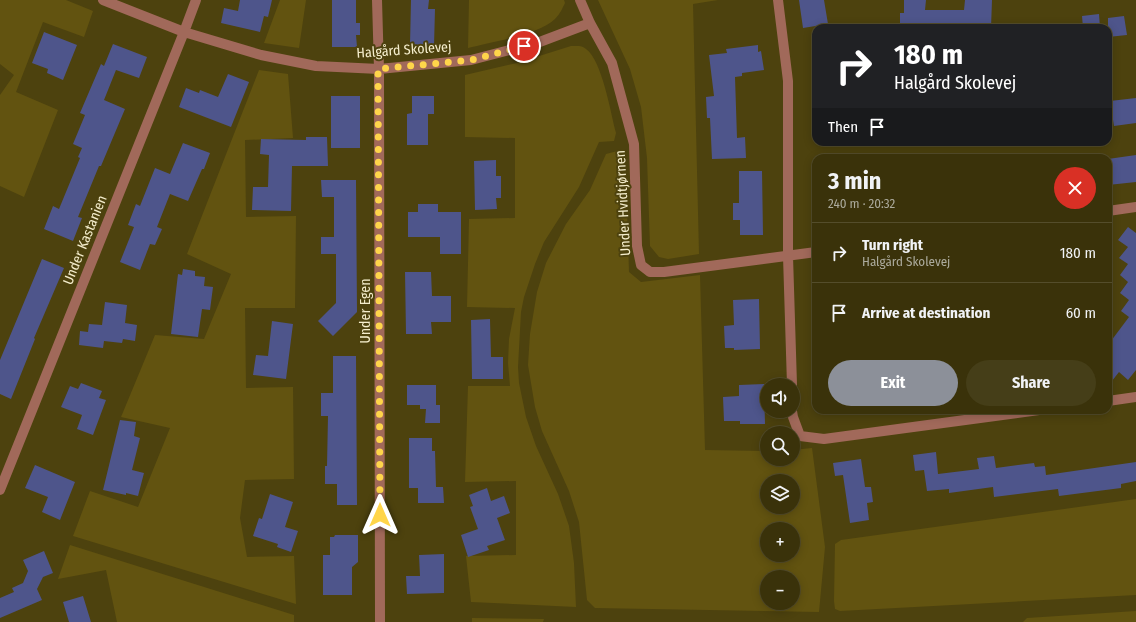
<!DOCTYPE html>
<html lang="en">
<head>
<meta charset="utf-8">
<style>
	:root { --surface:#3a320a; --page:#453e18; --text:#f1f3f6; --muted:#abaa9c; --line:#544d2b; --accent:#8c9099 }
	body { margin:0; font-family:"Fira Sans Condensed",sans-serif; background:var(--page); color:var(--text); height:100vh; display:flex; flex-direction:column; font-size:15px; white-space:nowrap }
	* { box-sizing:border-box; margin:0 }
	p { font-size:13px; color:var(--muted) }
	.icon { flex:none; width:22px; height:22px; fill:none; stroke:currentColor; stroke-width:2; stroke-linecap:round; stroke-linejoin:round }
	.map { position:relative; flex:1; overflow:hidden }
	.details { position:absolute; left:812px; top:154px; width:300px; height:260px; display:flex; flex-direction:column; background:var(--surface); border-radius:12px; box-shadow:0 2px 10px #0003,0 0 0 1px var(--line) }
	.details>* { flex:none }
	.top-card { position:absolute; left:812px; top:24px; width:300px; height:122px; border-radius:12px; box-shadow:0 2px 10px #0003,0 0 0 1px var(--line); background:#202124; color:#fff; overflow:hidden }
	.buttons { position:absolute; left:760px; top:378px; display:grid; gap:8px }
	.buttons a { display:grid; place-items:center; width:40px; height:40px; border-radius:50%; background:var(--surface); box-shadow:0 2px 10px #0003,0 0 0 1px var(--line); font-size:20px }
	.pin { position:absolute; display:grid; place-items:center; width:34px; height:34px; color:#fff; margin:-17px; border:2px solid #fff; border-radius:50%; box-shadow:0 1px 4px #0007 }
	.me { position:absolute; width:44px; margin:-22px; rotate:0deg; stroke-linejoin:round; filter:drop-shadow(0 0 3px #0008) }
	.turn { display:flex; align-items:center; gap:14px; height:84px; padding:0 16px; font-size:18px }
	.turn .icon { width:52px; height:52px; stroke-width:2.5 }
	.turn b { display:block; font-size:28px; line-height:34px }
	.then { display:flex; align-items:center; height:38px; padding:0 16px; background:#0003; gap:8px; font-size:15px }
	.round { display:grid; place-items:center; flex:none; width:42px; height:42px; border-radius:21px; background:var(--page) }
	.head { display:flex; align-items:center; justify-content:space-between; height:68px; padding:0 16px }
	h1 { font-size:24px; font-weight:700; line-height:30px }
	.cta { display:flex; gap:8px; margin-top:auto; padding:8px 16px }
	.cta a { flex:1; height:46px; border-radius:24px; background:var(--accent); color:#fff; font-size:16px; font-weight:700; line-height:46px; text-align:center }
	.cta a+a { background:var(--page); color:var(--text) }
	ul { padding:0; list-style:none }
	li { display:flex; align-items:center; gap:12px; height:60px; padding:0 16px; border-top:1px solid var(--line) }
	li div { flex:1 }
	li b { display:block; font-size:15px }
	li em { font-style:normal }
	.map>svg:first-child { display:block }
</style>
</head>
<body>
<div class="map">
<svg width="1136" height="622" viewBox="0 0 1136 622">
	<rect width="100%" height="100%" fill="#4d420e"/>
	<path fill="#625310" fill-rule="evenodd" d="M0 0H66L93 11 84 37 43 22 16 92 58 110 24 197 0 186V95L14 75 0 64Z
		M280 0H306L299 48 264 43Z
		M469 0H564L565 3C562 9 560 14 555 19 538 35 491 42 468 48Z
		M598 0H718L693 4 699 254 668 259 659 257 650 246 647 158 641 107 630 69Z
		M571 46C577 46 582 45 586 49 602 60 611 114 616 133L614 141 599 142 579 187 544 242 535 264 524 297 521 312 518 367 519 383 526 417 536 446 558 494 569 526 574 563 576 607 471 602 466 556 516 555V481L465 482 468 386H510L508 363 509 339 515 308 467 307 469 219 515 218V138L465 137V75L517 63Z
		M259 70 288 74 293 138 245 140 246 217 296 216 295 308H245L246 388 293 387 294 479 245 480 240 518 247 557 294 556 296 604 73 536 90 491 138 507 170 428 121 417 155 335 204 339 231 274 187 254Z
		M625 149 629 272 641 282 700 275 705 450 767 451V459H793V450L812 448 825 547 819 612 595 608 587 600 579 522 569 491 542 431 535 407 528 365 530 334 537 292 546 263 566 224 590 190 606 154ZM767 481H793V507H767ZM767 529H793V555H767ZM767 577H793V603H767Z
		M1136 499V595L840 611 835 609 834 601 835 544 841 540Z
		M70 545 294 615V622H117L106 570 58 579Z
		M1136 611V622H1023L1027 618Z
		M472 618 544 619 543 622H472Z"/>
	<path fill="#4e558b" d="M240 0H272L268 17 264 16 260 32 221 23 224 8 238 11Z
		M332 0H356V23H360V35H356L357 47H332Z
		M411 0H429L428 9H435L434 46 410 45Z
		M799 0H824L828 24 803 28Z
		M904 0H926L925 10H964L965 0H992L991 28H900V13H904Z
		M1099 14 1100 28H1083L1082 16Z
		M1124 16 1127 35 1108 37V18Z
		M44 32 77 45 63 80 47 73 48 69 32 63Z
		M113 44 147 57 139 78 116 70 104 100 125 109 101 166H99L78 217 82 218 73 241 44 229 53 206 59 209 80 158 78 157 82 148 73 144 85 115 80 113 101 64 104 66Z
		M758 45V52L761 51 764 70 742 73V76L735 77 737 138 745 137 746 158 712 159 710 118H707L706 97 714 96 709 55 727 53 726 49Z
		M228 74 249 82 231 127 179 107 186 88 199 93 200 90 218 97Z
		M331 96H360V148H331Z
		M412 96H434V114H428V145H407V114L412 113Z
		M1136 98V123L1114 126 1110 101Z
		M306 137H327L328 166H292L291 211 252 210 253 187H268L269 155 260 154 261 139 306 140Z
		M183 143 210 153 204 169H202L188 201 170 194 157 227 162 229 155 245 150 244 140 270 120 262 134 227 128 225 136 204 140 206 155 168 170 174Z
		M1136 155V182L1108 185V159Z
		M496 160V176H501V198H496L497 209 475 210 474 161Z
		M739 171H762L763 235H740V220H733V203H739Z
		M321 180H356L357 312 333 336 318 321 336 303V254H321V237H334V197H322Z
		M418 204H438V212H461V254H440V237H408V212H418Z
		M1128 227 1136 233V370L1128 380 1119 372 1108 386V345L1129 317 1121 311 1129 300 1120 293 1128 282 1120 275 1128 264 1119 258 1128 247 1118 240Z
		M42 259 64 268 34 338 35 339 11 399 0 394V360Z
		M183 269 195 271V276L205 277 204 286 213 287 210 310 202 309 198 337 171 334 178 274 182 275Z
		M405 272H431L432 296H451V322H431L432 334H406Z
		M759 299 760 349 734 350V348H725L724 326 734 325 733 300Z
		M105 302 127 305 125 323 137 325 135 341 123 339 122 343 104 341 103 348 79 345 80 331 88 332 89 324 102 325Z
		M490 319 491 357H503V379H472L471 320Z
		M272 321 293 324 286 379 253 375 256 355 268 356Z
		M333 356H356L357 505H337V484H325V466H327L328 416H321V393H333Z
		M81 383 102 391 99 398 106 400 93 435 77 429 82 415 61 407 70 386 78 389Z
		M764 384 765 424H740V421H724L723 397 739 396V385Z
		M407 385H436V405H440V423H425L426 409H420V405H407Z
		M120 420 136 422 134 436 140 438 132 470 144 473 138 496 126 493V495L103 490Z
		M409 438H432V451H435L436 487H443L444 503H418V488H409Z
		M936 452 938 474 979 469 977 458 994 456 996 468 1034 463 1035 467 1045 466 1046 475 1136 462V481L1121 484V488L1059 496 1058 489 994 497 993 487 949 493V489L927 491 924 470 915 471 913 455Z
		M861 459 865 487H871L873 502 867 503 869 520 850 523 843 475 835 476 833 463Z
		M35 465 75 482 60 520 42 512 48 497 25 488Z
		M487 488 491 501 504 496 510 513 497 518 505 540 487 546 489 550 468 557 461 535 478 529 470 507 473 506 469 495Z
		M270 494 293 502 285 527 298 531 291 552 277 547 278 544 253 536 259 518 262 519Z
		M335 535H358V562L352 567V595H323V555H330V537H334Z
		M44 551 53 573 43 577 37 589 42 600 0 618V598L14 592 12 588 23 583 28 571 23 560Z
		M444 554V593L407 594 406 576H420L419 555Z
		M83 596 91 622H69L63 602Z"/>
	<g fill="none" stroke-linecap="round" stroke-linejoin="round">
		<path stroke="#a1695a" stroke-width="10" d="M103 0 184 32 261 55 316 66 379 69 471 60 537 43 590 23
			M377 0 379 69 380 622
			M580 0 590 23 612 63 634 144 637 246 641 265 650 272H664L816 252
			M778 0 788 81V256L792 385
			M1108 211 1136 207
			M1108 401 1136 397
			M792 411 793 417 800 436 824 439 1039 410
			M0 490 184 32 196 0"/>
	</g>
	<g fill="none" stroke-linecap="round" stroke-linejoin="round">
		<path stroke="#ffd54a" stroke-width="7" stroke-dasharray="0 12.6" d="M380 515 378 69 471 60 524 46"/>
	</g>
	<g text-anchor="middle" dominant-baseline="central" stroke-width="4" stroke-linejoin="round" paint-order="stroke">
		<g font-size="14" fill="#f4edcc" stroke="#4d420e">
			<text transform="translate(404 50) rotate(-4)">Halgård Skolevej</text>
			<text transform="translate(623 203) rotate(-93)">Under Hvidtjørnen</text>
			<text transform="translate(85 240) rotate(-68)">Under Kastanien</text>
			<text transform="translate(365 311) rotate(-90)">Under Egen</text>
		</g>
	</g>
</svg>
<div class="buttons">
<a><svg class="icon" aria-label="sound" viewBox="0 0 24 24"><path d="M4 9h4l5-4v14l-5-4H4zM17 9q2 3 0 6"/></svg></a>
<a><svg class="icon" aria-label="search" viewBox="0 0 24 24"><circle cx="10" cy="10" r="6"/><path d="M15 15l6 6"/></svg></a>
<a><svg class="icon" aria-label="layers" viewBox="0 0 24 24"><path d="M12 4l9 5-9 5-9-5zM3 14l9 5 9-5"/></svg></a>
<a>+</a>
<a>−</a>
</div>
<div class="pin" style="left:524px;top:46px;background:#d93025"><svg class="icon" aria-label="arrive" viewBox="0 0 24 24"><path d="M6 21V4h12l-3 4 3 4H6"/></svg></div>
<svg class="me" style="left:380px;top:515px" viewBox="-20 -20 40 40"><path d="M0-17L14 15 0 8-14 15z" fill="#ffd54a" stroke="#fff" stroke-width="4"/></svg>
<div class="top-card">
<div class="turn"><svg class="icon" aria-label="right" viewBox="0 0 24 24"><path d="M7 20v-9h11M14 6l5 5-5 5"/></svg><div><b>180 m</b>Halgård Skolevej</div></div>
<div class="then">Then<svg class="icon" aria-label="arrive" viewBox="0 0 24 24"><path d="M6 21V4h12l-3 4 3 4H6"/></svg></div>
</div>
<section class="details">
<div class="head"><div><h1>3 min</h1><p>240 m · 20:32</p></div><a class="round" style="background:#d93025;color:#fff"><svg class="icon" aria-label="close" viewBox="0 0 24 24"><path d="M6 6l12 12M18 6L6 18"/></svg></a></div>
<ul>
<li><svg class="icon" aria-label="right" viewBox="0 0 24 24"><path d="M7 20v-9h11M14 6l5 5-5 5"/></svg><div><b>Turn right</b><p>Halgård Skolevej</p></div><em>180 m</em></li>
<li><svg class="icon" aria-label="arrive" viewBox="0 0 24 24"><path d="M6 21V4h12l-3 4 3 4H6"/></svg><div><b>Arrive at destination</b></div><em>60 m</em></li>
</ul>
<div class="cta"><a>Exit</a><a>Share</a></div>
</section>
</div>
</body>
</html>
